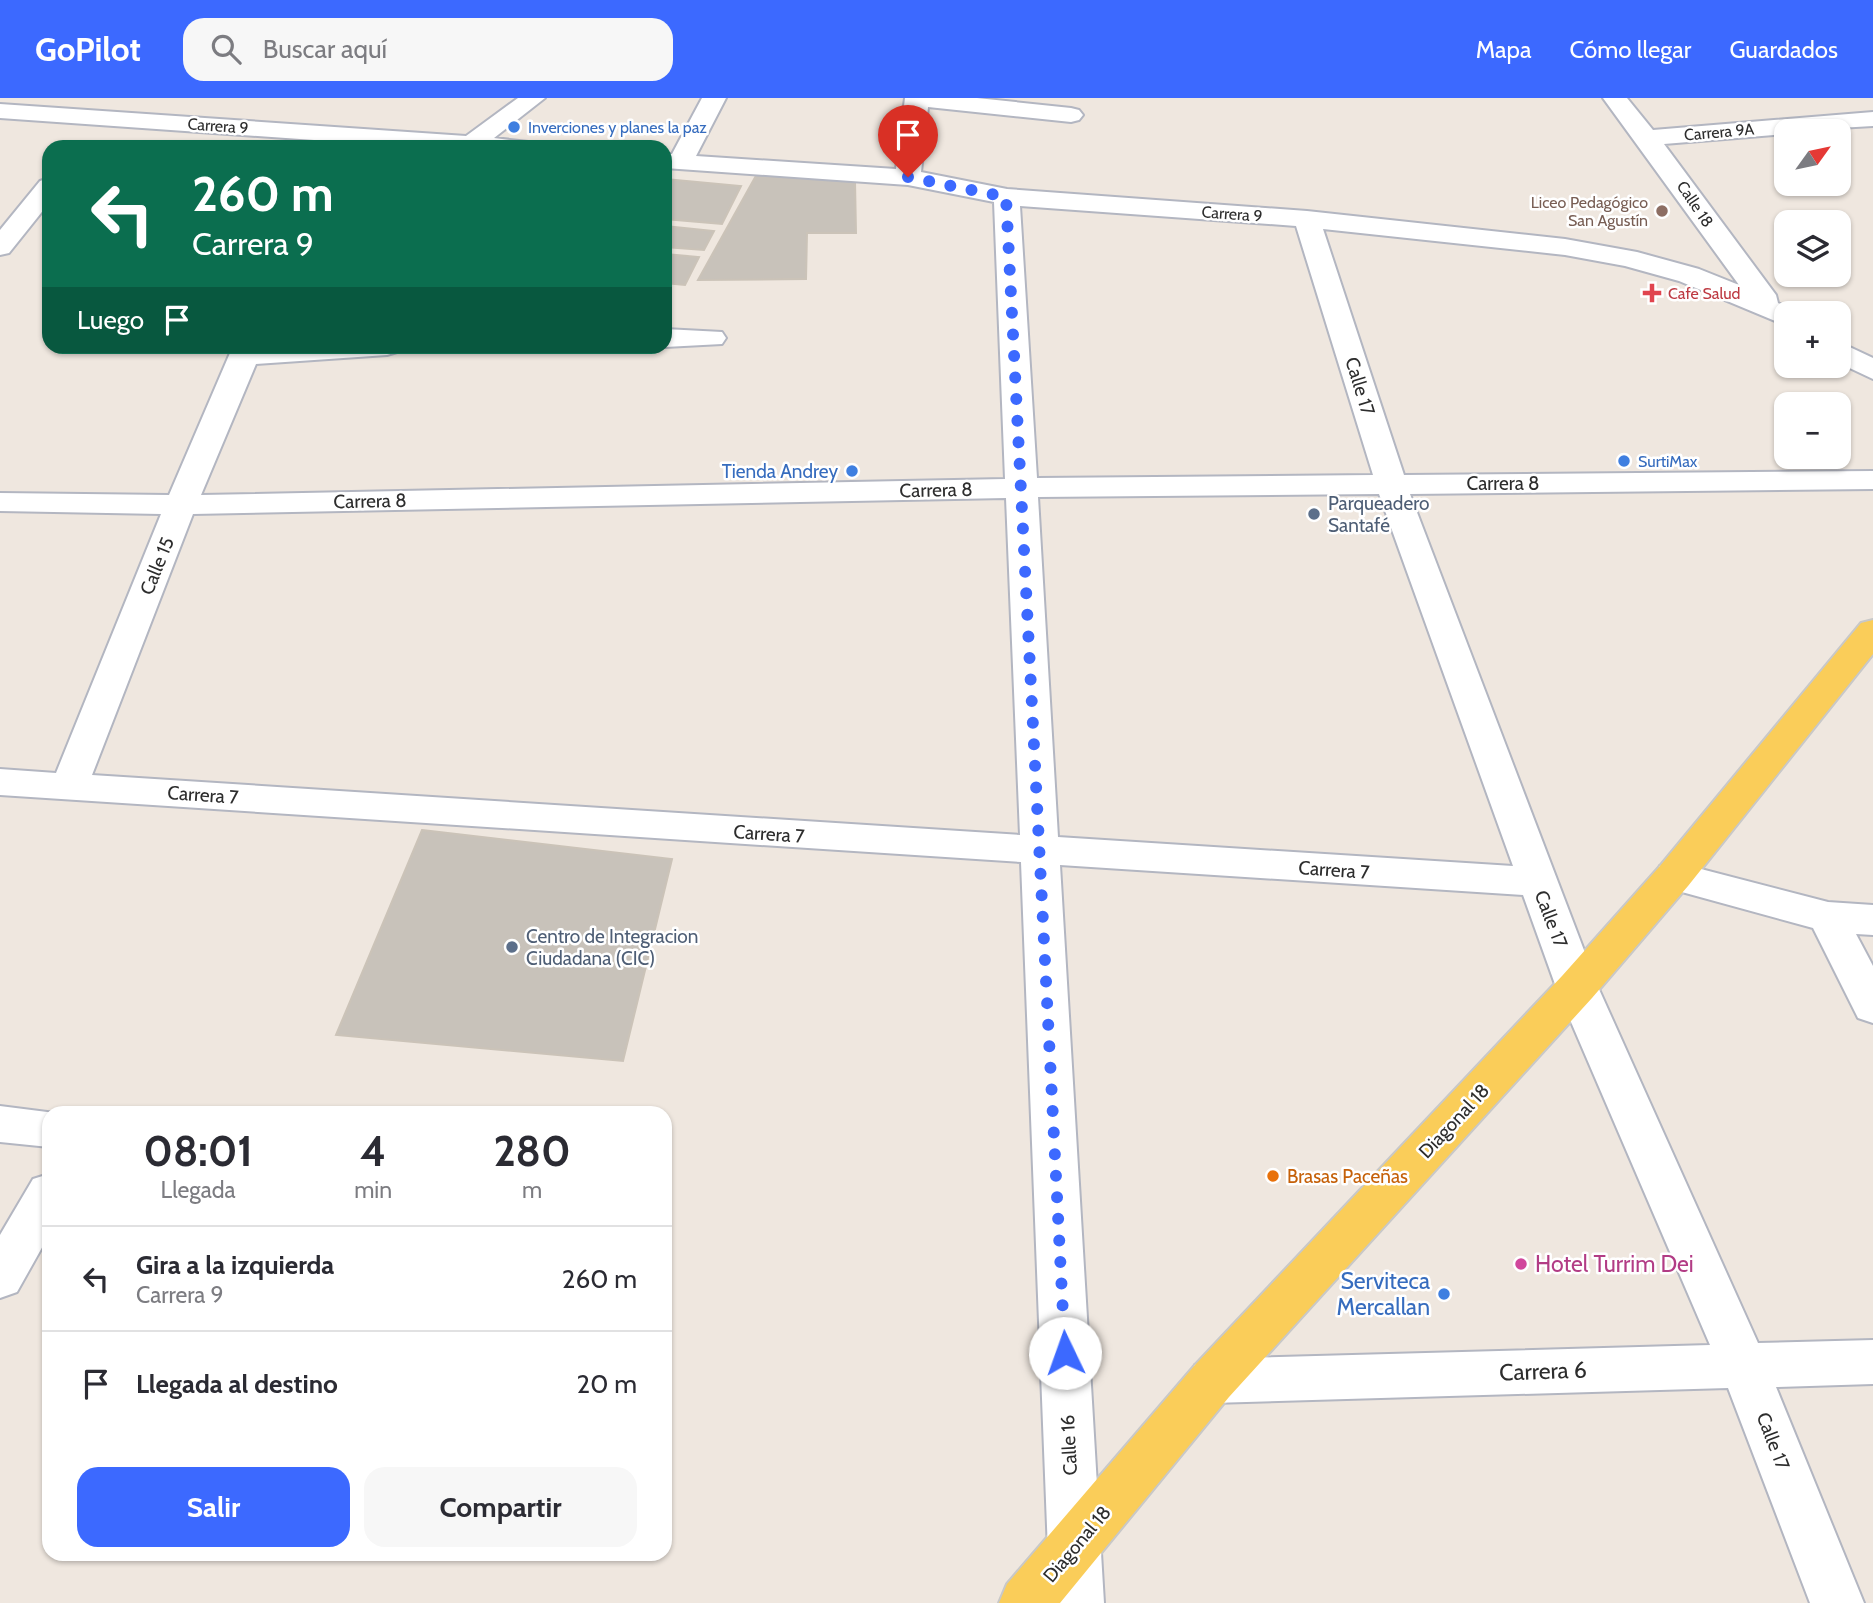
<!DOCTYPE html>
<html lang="es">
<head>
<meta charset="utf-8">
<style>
	:root { --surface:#fff; --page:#f7f7f7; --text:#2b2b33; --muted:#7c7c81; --line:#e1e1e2; --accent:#3c69ff }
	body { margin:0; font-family:Cabin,sans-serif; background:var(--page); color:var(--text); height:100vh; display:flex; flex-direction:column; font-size:26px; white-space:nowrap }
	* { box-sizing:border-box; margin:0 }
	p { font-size:23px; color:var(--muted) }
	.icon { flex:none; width:38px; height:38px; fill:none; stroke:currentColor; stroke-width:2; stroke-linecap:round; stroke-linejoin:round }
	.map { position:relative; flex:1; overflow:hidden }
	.sheet { position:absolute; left:42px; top:1008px; width:630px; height:455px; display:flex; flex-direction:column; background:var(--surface); border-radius:21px; box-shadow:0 2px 5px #0004 }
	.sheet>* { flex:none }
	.hud { position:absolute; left:42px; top:42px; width:630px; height:214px; border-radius:21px; box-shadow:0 2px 5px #0004; background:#0b6e4f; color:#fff; overflow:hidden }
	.needle { width:46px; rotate:57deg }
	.fabs { position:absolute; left:1774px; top:21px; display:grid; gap:14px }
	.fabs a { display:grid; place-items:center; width:77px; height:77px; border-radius:14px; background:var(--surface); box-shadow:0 2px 5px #0004; font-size:35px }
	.pin { position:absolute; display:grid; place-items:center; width:60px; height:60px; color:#fff; margin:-72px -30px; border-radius:50% 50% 50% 0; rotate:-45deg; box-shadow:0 0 7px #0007 }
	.pin .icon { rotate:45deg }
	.me { position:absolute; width:77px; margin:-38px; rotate:357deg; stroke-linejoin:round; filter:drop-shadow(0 0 5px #0008) }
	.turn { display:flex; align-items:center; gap:24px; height:147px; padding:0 35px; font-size:32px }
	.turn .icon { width:91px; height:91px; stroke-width:2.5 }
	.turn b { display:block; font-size:49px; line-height:60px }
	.then { display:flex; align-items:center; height:66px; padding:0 35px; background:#0003; gap:14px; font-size:26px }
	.eta { display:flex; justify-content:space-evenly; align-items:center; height:119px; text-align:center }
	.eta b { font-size:42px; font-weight:700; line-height:49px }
	.button { display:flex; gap:14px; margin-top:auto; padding:14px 35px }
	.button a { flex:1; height:80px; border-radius:21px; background:var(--accent); color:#fff; font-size:28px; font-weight:700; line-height:80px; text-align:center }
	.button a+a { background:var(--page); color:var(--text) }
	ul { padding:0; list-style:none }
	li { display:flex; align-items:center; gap:21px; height:105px; padding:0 35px; border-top:2px solid var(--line) }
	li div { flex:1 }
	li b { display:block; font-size:26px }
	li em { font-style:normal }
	header { display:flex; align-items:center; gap:42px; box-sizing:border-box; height:98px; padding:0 35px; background:var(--accent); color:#fff }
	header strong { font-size:33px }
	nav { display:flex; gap:38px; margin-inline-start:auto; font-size:24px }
	.search { width:490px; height:63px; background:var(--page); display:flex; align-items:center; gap:18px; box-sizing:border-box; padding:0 24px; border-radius:21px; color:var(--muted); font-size:26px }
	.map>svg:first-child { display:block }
</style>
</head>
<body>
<header>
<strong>GoPilot</strong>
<div class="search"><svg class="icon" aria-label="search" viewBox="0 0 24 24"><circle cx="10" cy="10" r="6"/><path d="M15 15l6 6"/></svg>Buscar aquí</div>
<nav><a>Mapa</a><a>Cómo llegar</a><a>Guardados</a></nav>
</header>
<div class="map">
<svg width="1873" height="1505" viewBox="0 0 1873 1505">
	<rect width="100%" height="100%" fill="#efe7df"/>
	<path fill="#c8c2ba" stroke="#cbc3b8" stroke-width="2" d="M758 74 855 83 856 135H807L806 181 698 182Z
		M665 81 741 88 722 126 665 121Z
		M665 128 714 133 704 152 665 149Z
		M665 156 699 159 685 187 665 185Z
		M422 732 672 761 623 963 336 937Z"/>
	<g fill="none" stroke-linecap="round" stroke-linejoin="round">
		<g stroke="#b3b6c1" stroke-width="4">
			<path id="minor" d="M518 0H545L494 40 528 44 531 49H413L0 20V6L466 38Z
				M702 0H726L696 58 896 71 905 0H977L1071 10 1079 12 1083 17 1079 22 1071 24 928 9 921 74 1007 91 1307 113 1565 141 1637 154 1699 171 1739 187 1603 0H1627L1653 32 1873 14V28L1787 33V36L1664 46 1776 197 1778 205 1798 215H1787V228L1679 183 1625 168 1565 157 1323 131 1404 377 1873 373V391L1410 396 1598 889 1758 1245 1873 1242V1286L1776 1289 1864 1505H1810L1728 1290 1212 1305 1195 1299 1188 1283 1195 1267 1212 1261 1710 1247 1556 889 1523 797 1060 767 1104 1505H1050L1021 764 0 697V671L56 675 161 416 0 413V395L169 397 233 248H401L397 254 387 257 256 266 201 397 1005 381 994 104 908 87 665 70V56H672ZM1020 108 1296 128 1373 377 1037 380ZM1379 396 1513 768 1058 739 1038 399ZM1006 400 1020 737 92 677 193 416Z
				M49 80V105L9 155 0 157V132L40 83Z
				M665 231 722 234 726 240 722 246 665 249Z
				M1839 244 1873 260V281L1839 265Z
				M1674 764 1828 804 1873 807V837L1856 836 1873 868V925L1858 920 1813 830 1660 788 1654 778 1660 768Z
				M0 1008 55 1015H49V1049L0 1044Z
				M49 1076V1137L17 1194 0 1200V1137L33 1081Z"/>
		</g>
		<g stroke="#c8c8c8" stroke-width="4">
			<path id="primary" d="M1873 522V556L1688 788 1592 900 1229 1299 1060 1505H999L1007 1486 1195 1267 1562 878 1660 768 1861 525Z"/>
		</g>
		<use href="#minor" fill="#fff" fill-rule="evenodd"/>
		<use href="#primary" fill="#facd59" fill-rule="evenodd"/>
	</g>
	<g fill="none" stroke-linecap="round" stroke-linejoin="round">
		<path stroke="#3c69ff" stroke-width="12" stroke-dasharray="0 21.6" d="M908 79 1006 99 1065 1255"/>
	</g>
	<g fill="#3f7fe0" stroke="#fff" stroke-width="2.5">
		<circle cx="514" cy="29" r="7"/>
		<circle cx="1624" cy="363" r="7"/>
		<circle cx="852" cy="373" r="7"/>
		<circle cx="1444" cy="1196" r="7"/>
	</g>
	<circle fill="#8d6e63" stroke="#fff" stroke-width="2.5" cx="1662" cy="113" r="7"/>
	<path fill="#e0444e" stroke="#fff" stroke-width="2.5" d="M1648.5 184.5h7v7h7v7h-7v7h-7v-7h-7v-7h7z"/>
	<g fill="#5c6f8a" stroke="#fff" stroke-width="2.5">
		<circle cx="1314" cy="416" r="7"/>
		<circle cx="512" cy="849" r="7"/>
	</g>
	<circle fill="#e8710a" stroke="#fff" stroke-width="2.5" cx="1273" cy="1078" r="7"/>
	<circle fill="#d1479c" stroke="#fff" stroke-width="2.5" cx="1521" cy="1166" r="7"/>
	<g text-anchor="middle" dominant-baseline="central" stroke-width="5" stroke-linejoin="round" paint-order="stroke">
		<g font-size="16" fill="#2d2d2d" stroke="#fff">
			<text transform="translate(218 28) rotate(4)">Carrera 9</text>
			<text transform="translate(1719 34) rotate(-5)">Carrera 9A</text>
			<text transform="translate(1695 106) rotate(56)">Calle 18</text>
			<text transform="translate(1232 116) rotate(4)">Carrera 9</text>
		</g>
		<g font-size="16" fill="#366cbe" stroke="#fff" text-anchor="start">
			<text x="528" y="29">Inverciones y planes la paz</text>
			<text x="1638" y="363">SurtiMax</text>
		</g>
		<g font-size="16" fill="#785e54" stroke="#fff" text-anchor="end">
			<text x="1648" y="104">Liceo Pedagógico<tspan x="1648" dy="18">San Agustín</tspan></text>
		</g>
		<g font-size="16" fill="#be3a42" stroke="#fff" text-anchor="start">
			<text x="1668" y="195">Cafe Salud</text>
		</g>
		<g font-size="19" fill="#2d2d2d" stroke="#fff">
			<text transform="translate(1360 288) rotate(73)">Calle 17</text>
			<text x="1503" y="385">Carrera 8</text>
			<text transform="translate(936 392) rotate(-1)">Carrera 8</text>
			<text transform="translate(370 403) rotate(-1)">Carrera 8</text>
			<text transform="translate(157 468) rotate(-68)">Calle 15</text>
			<text transform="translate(203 697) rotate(4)">Carrera 7</text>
			<text transform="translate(769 736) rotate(4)">Carrera 7</text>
			<text transform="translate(1334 772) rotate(4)">Carrera 7</text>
			<text transform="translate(1551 821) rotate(69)">Calle 17</text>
			<text transform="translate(1454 1023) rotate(-47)">Diagonal 18</text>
			<text transform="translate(1773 1343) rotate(69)">Calle 17</text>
			<text transform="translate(1069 1347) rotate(-93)">Calle 16</text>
			<text transform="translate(1077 1446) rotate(-50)">Diagonal 18</text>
		</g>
		<g font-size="19" fill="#366cbe" stroke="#fff" text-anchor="end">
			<text x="838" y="373">Tienda Andrey</text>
		</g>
		<g font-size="19" fill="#4e5e75" stroke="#fff" text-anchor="start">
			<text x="1328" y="405">Parqueadero<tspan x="1328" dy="22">Santafé</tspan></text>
			<text x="526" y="838">Centro de Integracion<tspan x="526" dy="22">Ciudadana (CIC)</tspan></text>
		</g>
		<g font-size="19" fill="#c56008" stroke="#fff" text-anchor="start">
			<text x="1287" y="1078">Brasas Paceñas</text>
		</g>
		<g font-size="23" fill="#b23c85" stroke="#fff" text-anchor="start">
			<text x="1535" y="1166">Hotel Turrim Dei</text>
		</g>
		<g font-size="23" fill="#366cbe" stroke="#fff" text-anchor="end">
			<text x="1430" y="1183">Serviteca<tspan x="1430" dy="26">Mercallan</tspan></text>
		</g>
		<g font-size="23" fill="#2d2d2d" stroke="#fff">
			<text transform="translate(1543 1273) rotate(-2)">Carrera 6</text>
		</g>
	</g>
</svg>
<div class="fabs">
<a><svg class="needle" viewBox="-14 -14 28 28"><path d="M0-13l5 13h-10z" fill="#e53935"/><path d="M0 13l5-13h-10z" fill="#7c7c81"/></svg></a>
<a><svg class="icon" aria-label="layers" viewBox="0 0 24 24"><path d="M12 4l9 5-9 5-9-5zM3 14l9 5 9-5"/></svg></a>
<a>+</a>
<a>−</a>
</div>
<div class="pin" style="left:908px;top:79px;background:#d93025"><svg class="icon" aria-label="arrive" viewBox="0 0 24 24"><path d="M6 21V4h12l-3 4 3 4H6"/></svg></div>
<svg class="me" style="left:1065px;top:1255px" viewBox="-20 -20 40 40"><circle r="19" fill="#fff"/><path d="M0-13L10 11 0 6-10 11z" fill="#3c69ff"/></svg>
<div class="hud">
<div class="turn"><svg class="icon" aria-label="left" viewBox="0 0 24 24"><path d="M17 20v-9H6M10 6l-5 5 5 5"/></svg><div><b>260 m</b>Carrera 9</div></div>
<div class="then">Luego<svg class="icon" aria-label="arrive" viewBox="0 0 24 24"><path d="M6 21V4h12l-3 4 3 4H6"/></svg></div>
</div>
<section class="sheet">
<div class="eta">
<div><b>08:01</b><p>Llegada</p></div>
<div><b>4</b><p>min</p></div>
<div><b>280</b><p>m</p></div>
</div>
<ul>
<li><svg class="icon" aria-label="left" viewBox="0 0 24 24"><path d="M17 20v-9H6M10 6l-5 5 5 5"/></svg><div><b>Gira a la izquierda</b><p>Carrera 9</p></div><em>260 m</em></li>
<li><svg class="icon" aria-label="arrive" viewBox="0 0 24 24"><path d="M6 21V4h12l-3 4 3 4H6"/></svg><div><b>Llegada al destino</b></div><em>20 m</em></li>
</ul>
<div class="button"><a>Salir</a><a>Compartir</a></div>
</section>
</div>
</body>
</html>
